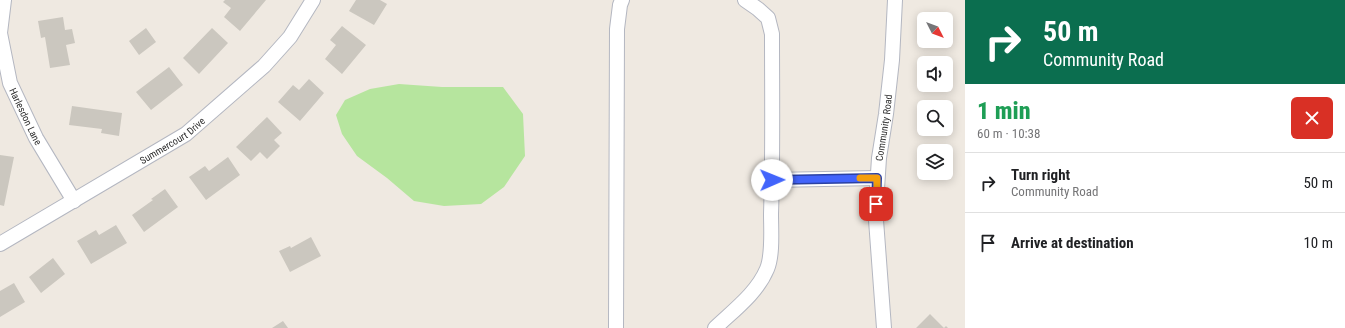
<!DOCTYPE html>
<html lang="en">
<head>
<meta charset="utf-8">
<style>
	:root { --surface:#fff; --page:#f2f2f2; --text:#202124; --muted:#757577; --line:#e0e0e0 }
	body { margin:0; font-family:"Roboto Condensed",sans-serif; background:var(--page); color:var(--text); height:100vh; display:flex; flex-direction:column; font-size:15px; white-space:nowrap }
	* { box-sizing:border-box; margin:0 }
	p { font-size:13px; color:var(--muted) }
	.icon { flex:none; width:22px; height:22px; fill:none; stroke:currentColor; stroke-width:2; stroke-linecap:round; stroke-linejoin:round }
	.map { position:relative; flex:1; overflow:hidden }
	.panel { display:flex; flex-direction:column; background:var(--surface); width:380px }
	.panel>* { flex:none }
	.top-card { background:#0b6e4f; color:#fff; overflow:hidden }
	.needle { width:26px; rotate:132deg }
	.controls { position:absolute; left:917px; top:12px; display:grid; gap:8px }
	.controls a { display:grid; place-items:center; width:36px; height:36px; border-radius:6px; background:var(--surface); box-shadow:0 2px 10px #0003; font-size:20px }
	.pin { position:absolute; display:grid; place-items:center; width:34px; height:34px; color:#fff; margin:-17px; border-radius:8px; box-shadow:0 2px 6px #0006 }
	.me { position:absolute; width:44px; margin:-22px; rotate:89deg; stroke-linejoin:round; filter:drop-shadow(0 0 3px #0008) }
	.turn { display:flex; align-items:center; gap:14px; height:84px; padding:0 12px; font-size:18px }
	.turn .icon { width:52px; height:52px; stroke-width:2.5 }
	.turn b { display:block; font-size:28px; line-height:34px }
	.round { display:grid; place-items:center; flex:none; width:42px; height:42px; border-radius:6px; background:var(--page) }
	.head { display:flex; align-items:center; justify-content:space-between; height:68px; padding:0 12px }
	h1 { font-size:24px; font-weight:800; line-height:30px; color:#1e9e55 }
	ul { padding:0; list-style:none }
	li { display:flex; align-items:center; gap:12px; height:60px; padding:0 12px; border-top:1px solid var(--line) }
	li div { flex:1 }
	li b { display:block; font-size:15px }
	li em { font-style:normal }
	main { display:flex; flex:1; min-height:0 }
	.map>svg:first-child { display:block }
</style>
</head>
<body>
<main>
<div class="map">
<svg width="965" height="328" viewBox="0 0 965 328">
	<rect width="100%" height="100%" fill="#efe9e1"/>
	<path fill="#b6e59e" d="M399 84 442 87H503L523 114 525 156 504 187 481 204 444 206 414 201 387 178 357 156 342 134 336 115 345 100 370 89Z"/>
	<path fill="#cbc7bf" d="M225 0H266L240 31 224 17 231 8 223 2Z
		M356 0H380L387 4 374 25 349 11Z
		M63 17 65 30 72 29 75 43 66 45 70 65 50 68 45 37 41 38 38 21Z
		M342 26 366 45 342 74 325 59 336 45 330 40Z
		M146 28 156 42 139 55 129 41Z
		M212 28 228 43 199 74 183 58Z
		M169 67 183 85 151 110 136 92Z
		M309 79 324 93 300 121 278 102 293 85 299 90Z
		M72 106 122 113 119 136 101 133 102 129 69 125Z
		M267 117 282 133 274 140 280 146 267 159 260 152 251 161 236 147Z
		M0 155 14 157 4 206 0 205Z
		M228 157 240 175 206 200 189 177 205 166 209 171Z
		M165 189 178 207 144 232 132 215 153 200 151 199Z
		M116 225 127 243 91 264 77 241 96 230 99 235Z
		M311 237 321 256 290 272 279 251 290 246 291 248Z
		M53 258 65 274 41 293 29 277Z
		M14 283 25 302 0 317V291Z
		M930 314 944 328 946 326 948 328H916Z
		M283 321 288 328H272Z"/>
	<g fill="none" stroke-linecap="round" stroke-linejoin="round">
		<g stroke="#b4b7c1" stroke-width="16">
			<g id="street">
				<path id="s1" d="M4 0 0 33 10 83 36 138 74 201"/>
				<path d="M772 180 877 178"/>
				<path id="s2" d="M0 244 186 134 264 66 290 37 313 0"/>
				<path d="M616 328 617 29 620 5 622 0"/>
				<path d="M715 328C734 310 757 293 767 269 773 255 771 230 771 214 773 154 772 94 772 34L768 18 758 9 745 0"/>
				<path id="s3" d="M884 328 876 220 877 189 879 158 886 114 892 60 895 0"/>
			</g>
		</g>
		<use href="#street" stroke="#fff" stroke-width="14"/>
	</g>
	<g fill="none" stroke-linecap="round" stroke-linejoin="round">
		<g stroke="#2b41a3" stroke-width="10">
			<path id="route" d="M772 180 877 178 876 204"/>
		</g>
		<use href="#route" stroke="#4264fb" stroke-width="7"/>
		<path stroke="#f59e0b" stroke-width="7" d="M860 178H877V187"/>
	</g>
	<g text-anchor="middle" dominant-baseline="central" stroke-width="3.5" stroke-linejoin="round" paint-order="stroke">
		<g font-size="10" fill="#2e2e2e" stroke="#fff">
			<text stroke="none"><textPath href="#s1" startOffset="121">Harlesdon Lane</textPath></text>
			<text stroke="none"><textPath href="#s3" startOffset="201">Community Road</textPath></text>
			<text stroke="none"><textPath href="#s2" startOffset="201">Summercourt Drive</textPath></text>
		</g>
	</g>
</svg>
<div class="controls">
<a><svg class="needle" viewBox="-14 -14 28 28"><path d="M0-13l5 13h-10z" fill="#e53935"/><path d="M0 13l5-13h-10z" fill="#757577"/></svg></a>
<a><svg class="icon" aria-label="sound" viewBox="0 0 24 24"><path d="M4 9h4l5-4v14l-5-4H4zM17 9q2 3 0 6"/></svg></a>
<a><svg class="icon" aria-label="search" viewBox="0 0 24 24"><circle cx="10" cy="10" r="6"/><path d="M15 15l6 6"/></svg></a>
<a><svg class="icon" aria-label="layers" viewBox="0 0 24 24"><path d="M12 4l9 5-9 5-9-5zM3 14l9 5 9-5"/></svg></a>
</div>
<div class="pin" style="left:876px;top:204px;background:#d93025"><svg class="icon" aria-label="arrive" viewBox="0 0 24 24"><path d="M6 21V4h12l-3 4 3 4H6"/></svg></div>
<svg class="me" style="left:772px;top:180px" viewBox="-20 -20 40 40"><circle r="19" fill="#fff"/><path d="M0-13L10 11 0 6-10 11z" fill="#4264fb"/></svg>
</div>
<section class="panel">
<div class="top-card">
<div class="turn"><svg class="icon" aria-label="right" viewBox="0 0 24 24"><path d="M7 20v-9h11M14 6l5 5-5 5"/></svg><div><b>50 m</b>Community Road</div></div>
</div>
<div class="head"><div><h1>1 min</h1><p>60 m · 10:38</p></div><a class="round" style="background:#d93025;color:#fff"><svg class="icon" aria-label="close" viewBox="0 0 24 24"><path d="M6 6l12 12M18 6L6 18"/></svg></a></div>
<ul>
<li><svg class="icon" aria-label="right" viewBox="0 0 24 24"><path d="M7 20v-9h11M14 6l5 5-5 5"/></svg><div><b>Turn right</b><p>Community Road</p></div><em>50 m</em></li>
<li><svg class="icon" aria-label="arrive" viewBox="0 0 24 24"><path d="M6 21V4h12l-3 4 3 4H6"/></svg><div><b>Arrive at destination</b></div><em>10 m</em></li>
</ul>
</section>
</main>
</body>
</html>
